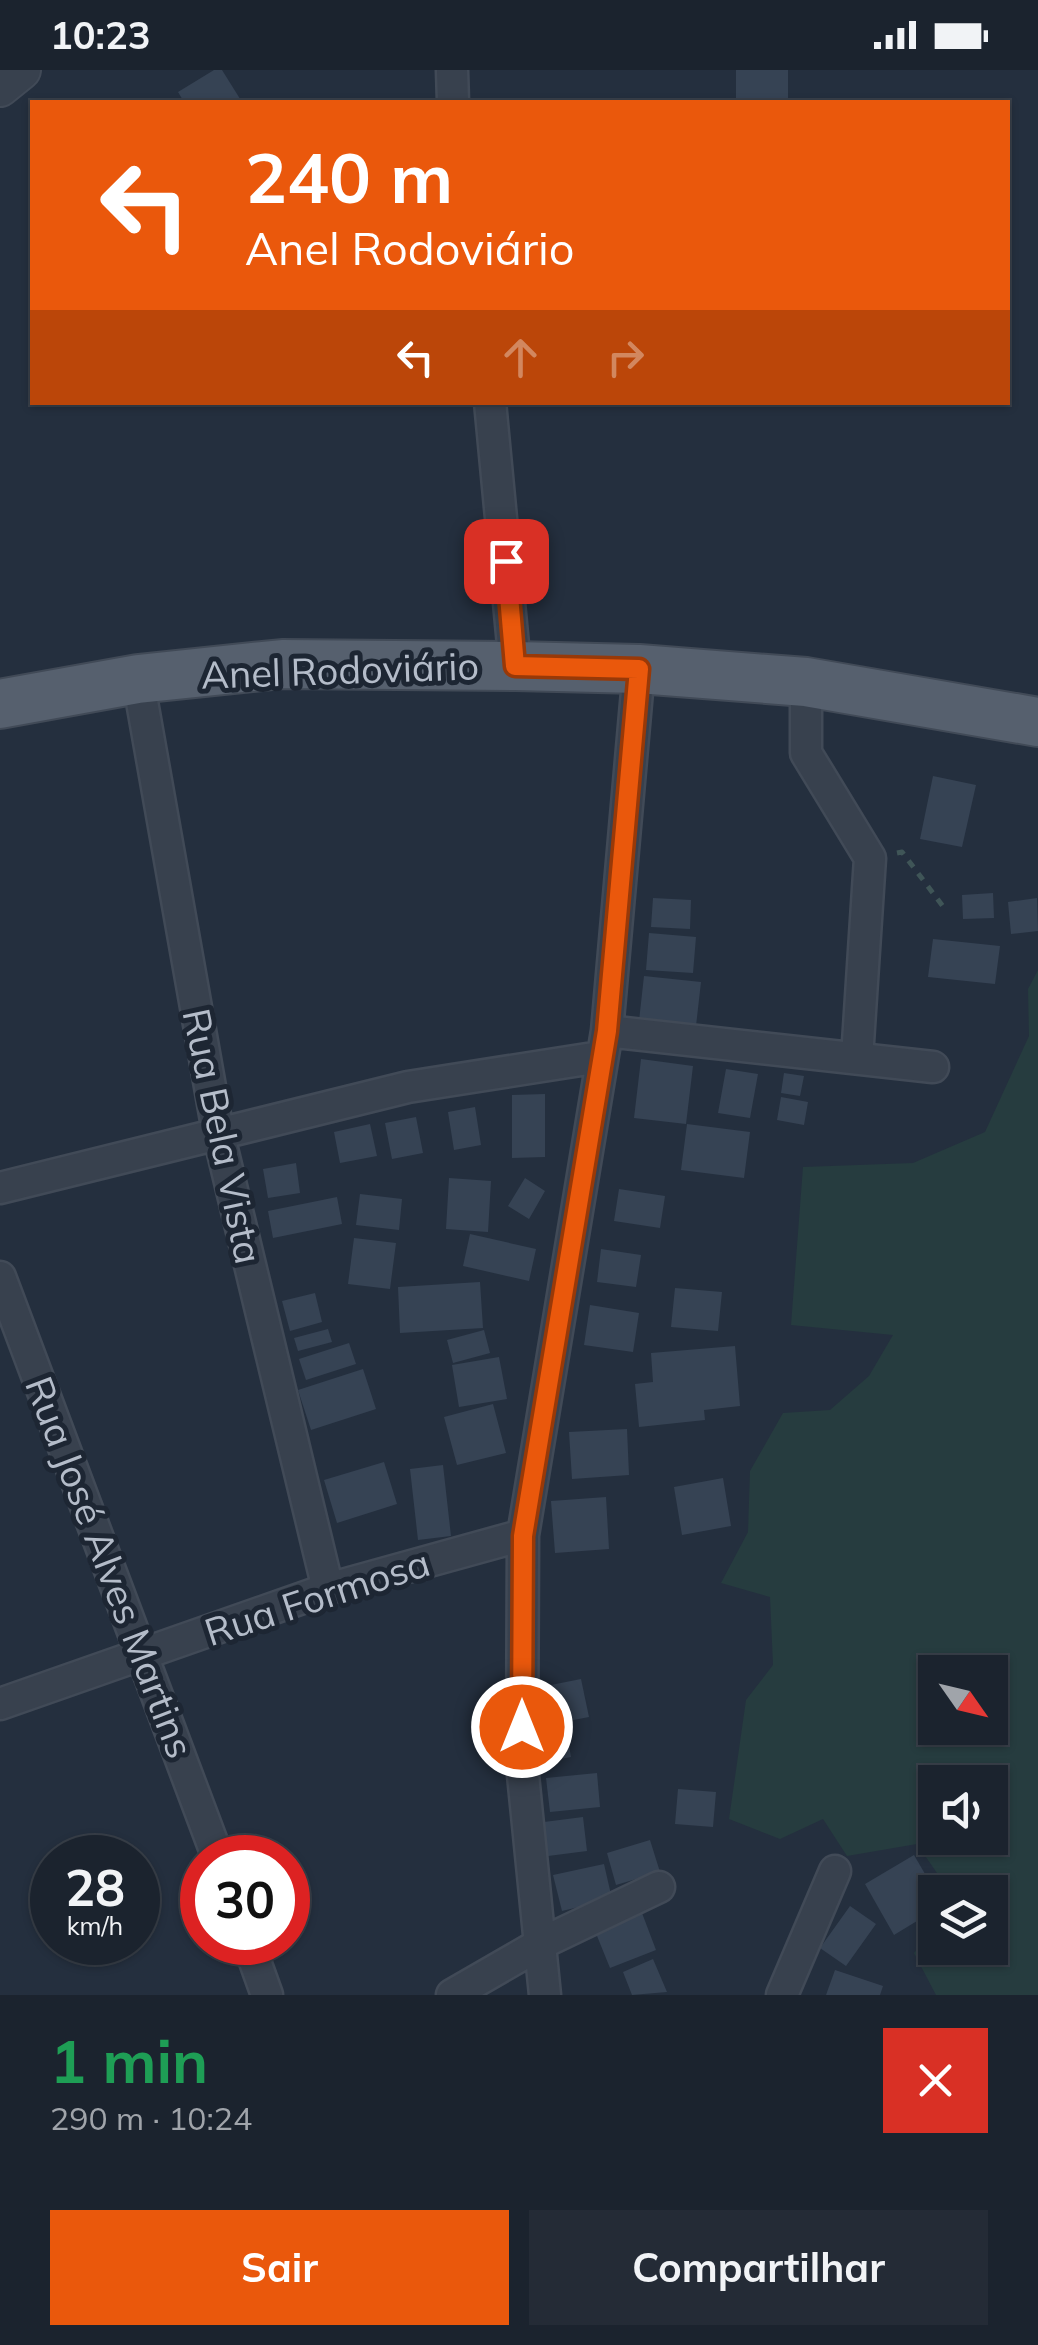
<!DOCTYPE html>
<html lang="pt">
<head>
<meta charset="utf-8">
<style>
	:root { --surface:#1b232e; --page:#242b36; --text:#f1f3f6; --muted:#a0a4aa; --line:#39404a; --accent:#ea580c }
	body { margin:0; font-family:Mulish,sans-serif; background:var(--page); color:var(--text); height:100vh; display:flex; flex-direction:column; font-size:38px; white-space:nowrap }
	* { box-sizing:border-box; margin:0 }
	p { font-size:32px; color:var(--muted) }
	.icon { flex:none; width:55px; height:55px; fill:none; stroke:currentColor; stroke-width:2; stroke-linecap:round; stroke-linejoin:round }
	.map { position:relative; height:1925px; overflow:hidden }
	.panel { display:flex; flex-direction:column; background:var(--surface); flex:1 }
	.panel>* { flex:none }
	.guide { position:absolute; left:30px; top:30px; width:980px; height:305px; border-radius:0px; box-shadow:0 2px 8px #0004,0 0 0 2px var(--line); background:#ea580c; color:#fff; overflow:hidden }
	.needle { width:65px; rotate:124deg }
	.tools { position:absolute; left:918px; top:1585px; display:grid; gap:20px }
	.tools a { display:grid; place-items:center; width:90px; height:90px; border-radius:0px; background:var(--surface); box-shadow:0 2px 8px #0004,0 0 0 2px var(--line); font-size:50px }
	.speed { position:absolute; left:30px; top:1765px; display:flex; gap:20px; font-size:50px; font-weight:700; text-align:center }
	.speed>* { display:grid; place-content:center; width:130px; height:130px; border-radius:50%; background:var(--surface); box-shadow:0 2px 8px #0004,0 0 0 2px var(--line); line-height:1 }
	.speed small { font-size:25px; font-weight:400 }
	.speed .limit { border:15px solid #d22; background:#fff; color:#111 }
	.pin { position:absolute; display:grid; place-items:center; width:85px; height:85px; color:#fff; margin:-42px; border-radius:20px; box-shadow:0 5px 15px #0006 }
	.me { position:absolute; width:110px; margin:-55px; rotate:0deg; stroke-linejoin:round; filter:drop-shadow(0 0 8px #0008) }
	.turn { display:flex; align-items:center; gap:35px; height:210px; padding:0 50px; font-size:45px }
	.turn .icon { width:130px; height:130px; stroke-width:2.5 }
	.turn b { display:block; font-size:70px; line-height:85px }
	.lanes { display:flex; align-items:center; height:95px; padding:0 50px; background:#0003; justify-content:center; gap:50px; direction:ltr }
	.lanes .off { opacity:.35 }
	.round { display:grid; place-items:center; flex:none; width:105px; height:105px; border-radius:0px; background:var(--page) }
	.overview { display:flex; align-items:center; justify-content:space-between; height:170px; padding:0 50px }
	h1 { font-size:60px; font-weight:700; line-height:75px; color:#1e9e55 }
	.primary-button { display:flex; gap:20px; margin-top:auto; padding:20px 50px }
	.primary-button a { flex:1; height:115px; border-radius:0px; background:var(--accent); color:#fff; font-size:40px; font-weight:700; line-height:115px; text-align:center }
	.primary-button a+a { background:var(--page); color:var(--text) }
	.status { display:flex; justify-content:space-between; align-items:center; height:70px; padding:0 50px; background:var(--surface); direction:ltr }
	.status svg { height:28px; fill:currentColor }
	.map>svg:first-child { display:block }
</style>
</head>
<body>
<div class="status"><b>10:23</b><svg viewBox="0 0 49 12"><path d="M0 12V9h3v3zM5 12V6h3v6zM10 12V3h3v9zM15 12V0h3v12zM26 1h20v11H26zM47 4h2v5h-2z"/></svg></div>
<div class="map">
<svg width="1038" height="1925" viewBox="0 0 1038 1925">
	<rect width="100%" height="100%" fill="#242f3e"/>
	<path fill="#263c3f" fill-rule="evenodd" d="M1038 900V1925H936L914 1883 935 1857V1878H990V1822H950L917 1774 847 1786 823 1749 780 1769 729 1749 746 1630 773 1595 770 1527 721 1513 748 1462 750 1401 783 1343 830 1340 869 1306 893 1265 791 1255 803 1097 913 1093 985 1062 1029 966 1028 919ZM935 1602H990V1658H935ZM935 1712H990V1768H935Z"/>
	<path fill="#364354" d="M214 0H222L242 32H184L178 22Z
		M736 0H788V32H736Z
		M933 706 976 715 962 777 920 769Z
		M993 823 994 848 963 849 962 825Z
		M653 828 691 830 690 859 651 857Z
		M1037 828 1038 861 1011 864 1008 832Z
		M649 863 696 867 693 903 646 900Z
		M933 869 1000 876 995 914 928 907Z
		M644 906 701 912 696 956 639 951Z
		M641 989 693 996 686 1054 634 1048Z
		M726 999 758 1004 750 1048 718 1043Z
		M784 1003 804 1006 800 1026 781 1023Z
		M545 1024V1087L512 1088V1025Z
		M781 1027 808 1032 804 1055 777 1050Z
		M475 1037 481 1075 454 1080 448 1042Z
		M416 1047 423 1083 392 1089 385 1053Z
		M370 1054 377 1086 340 1093 334 1062Z
		M687 1054 750 1062 744 1108 681 1100Z
		M296 1093 300 1123 268 1128 263 1099Z
		M449 1108 491 1111 488 1162 446 1159Z
		M525 1108 545 1121 529 1149 508 1136Z
		M619 1119 665 1126 660 1158 614 1151Z
		M360 1124 402 1129 399 1160 356 1155Z
		M337 1127 342 1154 273 1168 268 1141Z
		M470 1164 536 1179 529 1211 463 1196Z
		M354 1168 396 1173 390 1219 348 1214Z
		M601 1179 641 1185 636 1217 597 1212Z
		M480 1212 483 1258 400 1263 398 1217Z
		M675 1218 722 1222 718 1261 671 1257Z
		M315 1223 322 1252 290 1261 282 1231Z
		M590 1235 639 1243 633 1282 584 1275Z
		M328 1259 332 1272 298 1281 294 1268Z
		M484 1260 490 1283 453 1293 447 1270Z
		M349 1273 356 1294 306 1310 299 1289Z
		M735 1276 740 1336 704 1340 705 1350 639 1357 635 1314 653 1312 651 1283Z
		M499 1287 507 1329 459 1337 452 1295Z
		M363 1299 376 1339 311 1360 298 1320Z
		M493 1334 506 1383 457 1395 444 1347Z
		M627 1359 629 1405 572 1409 569 1362Z
		M384 1392 397 1434 337 1453 324 1410Z
		M443 1395 451 1466 418 1470 410 1399Z
		M723 1408 731 1456 682 1465 674 1417Z
		M606 1427 609 1479 555 1483 551 1431Z
		M581 1609 589 1647 548 1655 541 1617Z
		M566 1658 571 1687 544 1692 539 1663Z
		M597 1703 600 1737 550 1742 546 1708Z
		M678 1719 716 1722 713 1757 675 1754Z
		M583 1747 587 1781 548 1786 544 1752Z
		M650 1770 660 1802 616 1815 607 1783Z
		M914 1785 935 1821V1840L894 1865 865 1814Z
		M604 1794 612 1829 562 1841 553 1805Z
		M850 1836 876 1854 846 1896 820 1878Z
		M642 1843 656 1880 610 1898 595 1861Z
		M653 1889 667 1922 632 1925 623 1902Z
		M835 1900 883 1916 880 1925H826Z"/>
	<g fill="none" stroke-linecap="round" stroke-linejoin="round">
		<g stroke="#414a57" stroke-width="35">
			<path id="minor" d="M452 0 453 32
				M490 332 515 596
				M138 609 218 1062 328 1519
				M806 612V683L870 788 857 988
				M607 961 933 997
				M0 1118 408 1017 600 987
				M0 1207 218 1788
				M0 1634 328 1519 523 1465
				M248 1872 267 1925
				M452 1925 542 1873 659 1817
				M545 1925 522 1695 523 1465 607 961 639 599
				M782 1925 835 1801"/>
		</g>
		<g stroke="#414a57" stroke-width="42">
			<path id="tertiary" d="M0 17 21 0"/>
		</g>
		<g stroke="#414a57" stroke-width="52">
			<path id="primary" d="M0 634 138 609 282 594 515 596 639 599 806 612 1038 652"/>
		</g>
		<path stroke="#3f5557" stroke-width="5" stroke-dasharray="8 8" stroke-linecap="butt" d="M897 783 902 782 945 839"/>
		<use href="#minor" stroke="#38414e" stroke-width="30"/>
		<use href="#tertiary" stroke="#38414e" stroke-width="38"/>
		<use href="#primary" stroke="#56606e" stroke-width="48"/>
	</g>
	<g fill="none" stroke-linecap="round" stroke-linejoin="round">
		<g stroke="#983908" stroke-width="25">
			<path id="route" d="M506 491 515 596 639 599 607 961 523 1466 522 1657"/>
		</g>
		<use href="#route" stroke="#ea580c" stroke-width="18"/>
	</g>
	<g text-anchor="middle" dominant-baseline="central" stroke-width="10" stroke-linejoin="round" paint-order="stroke">
		<g font-size="38" fill="#b4bcc9" stroke="#1d2633">
			<text transform="translate(340 600) rotate(-2)">Anel Rodoviário</text>
			<text transform="translate(223 1066) rotate(78)">Rua Bela Vista</text>
			<text transform="translate(110 1497) rotate(69)">Rua José Alves Martins</text>
			<text transform="translate(317 1527) rotate(-18)">Rua Formosa</text>
		</g>
	</g>
</svg>
<div class="tools">
<a><svg class="needle" viewBox="-14 -14 28 28"><path d="M0-13l5 13h-10z" fill="#e53935"/><path d="M0 13l5-13h-10z" fill="#a0a4aa"/></svg></a>
<a><svg class="icon" aria-label="sound" viewBox="0 0 24 24"><path d="M4 9h4l5-4v14l-5-4H4zM17 9q2 3 0 6"/></svg></a>
<a><svg class="icon" aria-label="layers" viewBox="0 0 24 24"><path d="M12 4l9 5-9 5-9-5zM3 14l9 5 9-5"/></svg></a>
</div>
<div class="speed"><div>28<small>km/h</small></div><div class="limit">30</div></div>
<div class="pin" style="left:506px;top:491px;background:#d93025"><svg class="icon" aria-label="arrive" viewBox="0 0 24 24"><path d="M6 21V4h12l-3 4 3 4H6"/></svg></div>
<svg class="me" style="left:522px;top:1657px" viewBox="-20 -20 40 40"><circle r="17" fill="#ea580c" stroke="#fff" stroke-width="3"/><path d="M0-11L8 9 0 5-8 9z" fill="#fff"/></svg>
<div class="guide">
<div class="turn"><svg class="icon" aria-label="left" viewBox="0 0 24 24"><path d="M17 20v-9H6M10 6l-5 5 5 5"/></svg><div><b>240 m</b>Anel Rodoviário</div></div>
<div class="lanes"><svg class="icon" aria-label="left" viewBox="0 0 24 24"><path d="M17 20v-9H6M10 6l-5 5 5 5"/></svg><svg class="icon off" aria-label="ahead" viewBox="0 0 24 24"><path d="M12 20V5M6 11l6-6 6 6"/></svg><svg class="icon off" aria-label="right" viewBox="0 0 24 24"><path d="M7 20v-9h11M14 6l5 5-5 5"/></svg></div>
</div>
</div>
<section class="panel">
<div class="overview"><div><h1>1 min</h1><p>290 m · 10:24</p></div><a class="round" style="background:#d93025;color:#fff"><svg class="icon" aria-label="close" viewBox="0 0 24 24"><path d="M6 6l12 12M18 6L6 18"/></svg></a></div>
<div class="primary-button"><a>Sair</a><a>Compartilhar</a></div>
</section>
</body>
</html>
